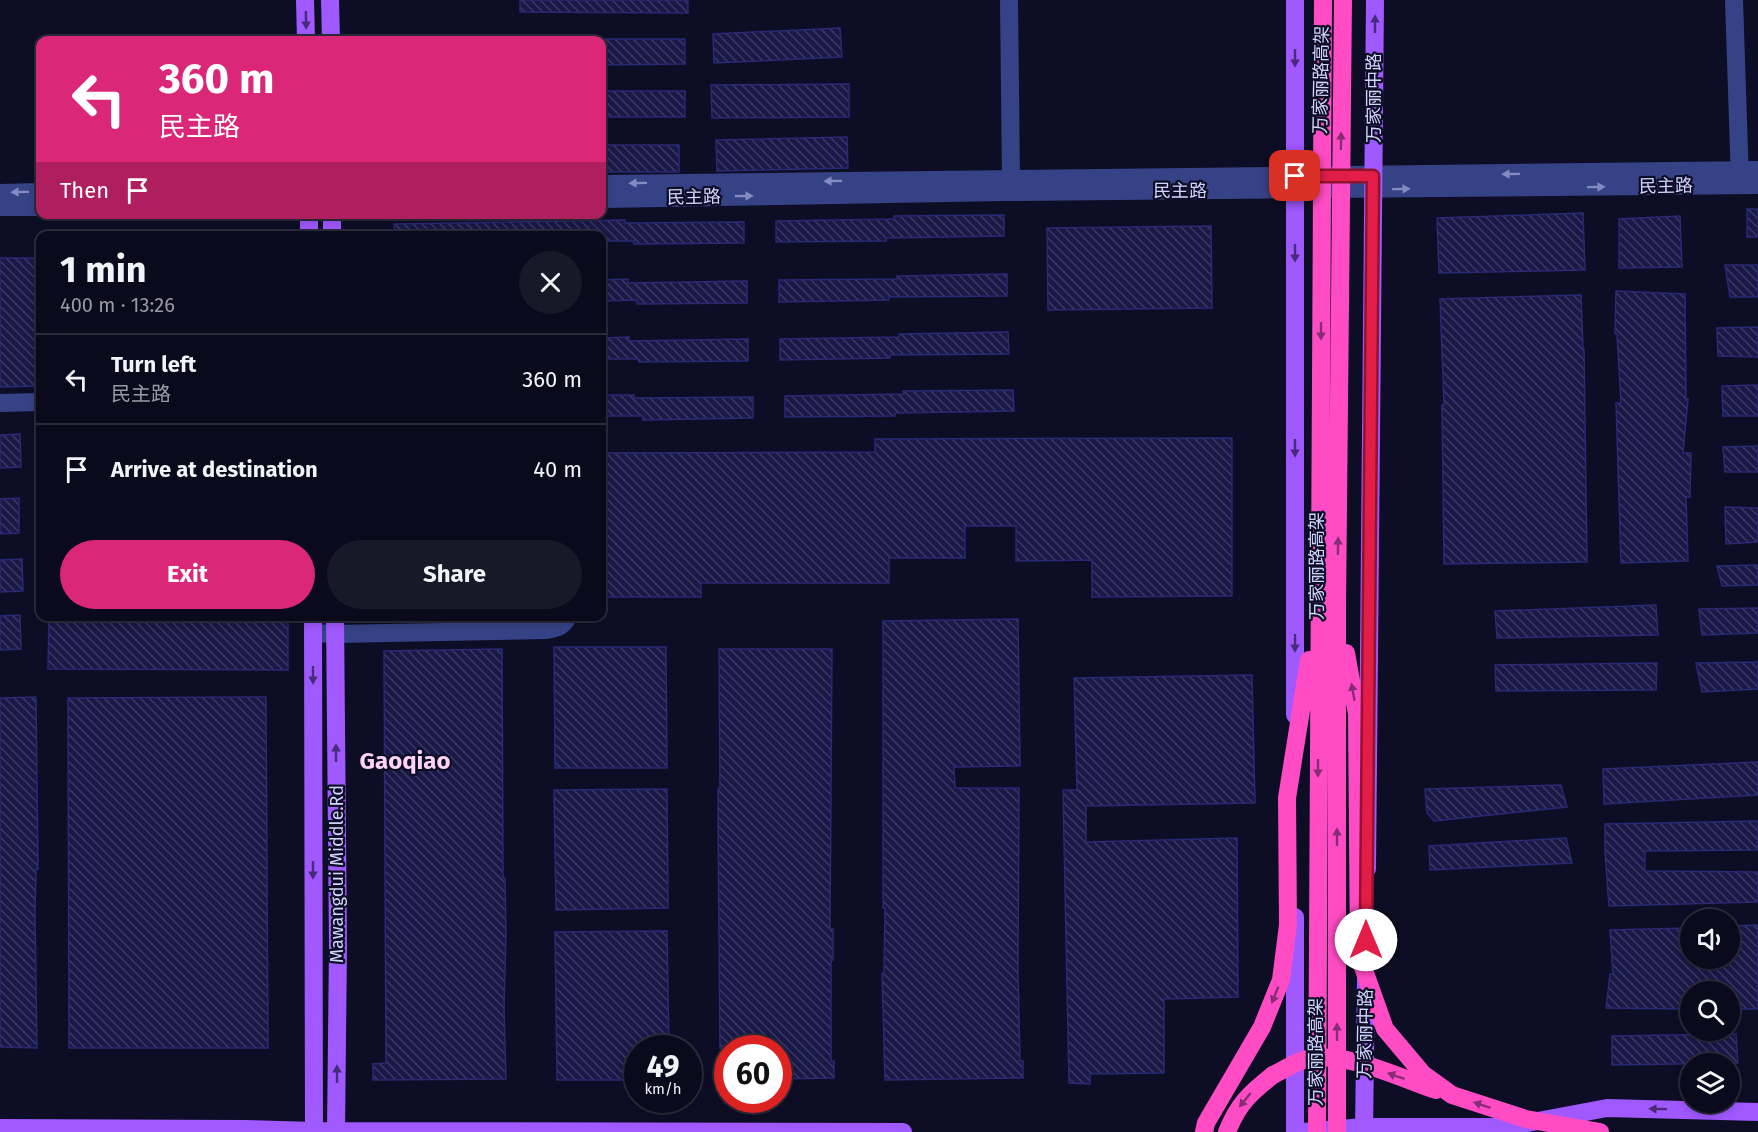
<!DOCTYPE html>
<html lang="en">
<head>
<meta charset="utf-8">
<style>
	:root { --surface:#0a0a1c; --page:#181829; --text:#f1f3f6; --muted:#999aa3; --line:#2a2b3b; --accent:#db2777 }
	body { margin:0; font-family:"Fira Sans","Noto Sans SC",sans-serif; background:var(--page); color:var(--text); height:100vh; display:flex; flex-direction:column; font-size:22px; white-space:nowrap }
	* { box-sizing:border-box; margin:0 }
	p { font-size:20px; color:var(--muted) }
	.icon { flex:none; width:33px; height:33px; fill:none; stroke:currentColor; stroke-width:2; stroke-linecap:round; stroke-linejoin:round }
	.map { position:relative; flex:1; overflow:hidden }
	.side { position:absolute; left:36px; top:231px; width:570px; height:390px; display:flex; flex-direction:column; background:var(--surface); border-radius:12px; box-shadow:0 3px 9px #0003,0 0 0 2px var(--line) }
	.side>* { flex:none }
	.top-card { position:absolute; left:36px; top:36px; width:570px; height:183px; border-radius:12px; box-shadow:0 3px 9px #0003,0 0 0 2px var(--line); background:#db2777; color:#fff; overflow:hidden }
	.fabs { position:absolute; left:1680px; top:909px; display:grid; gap:12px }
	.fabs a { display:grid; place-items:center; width:60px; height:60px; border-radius:50%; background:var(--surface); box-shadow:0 3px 9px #0003,0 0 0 2px var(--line); font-size:30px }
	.speed { position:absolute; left:624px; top:1035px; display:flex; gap:12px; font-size:30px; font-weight:700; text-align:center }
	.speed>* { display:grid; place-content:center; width:78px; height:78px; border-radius:50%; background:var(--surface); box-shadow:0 3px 9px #0003,0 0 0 2px var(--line); line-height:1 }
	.speed small { font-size:15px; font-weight:400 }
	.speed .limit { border:9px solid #d22; background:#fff; color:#111 }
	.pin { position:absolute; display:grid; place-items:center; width:51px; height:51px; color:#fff; margin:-26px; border-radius:12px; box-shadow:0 3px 9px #0006 }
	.me { position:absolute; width:66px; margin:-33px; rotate:0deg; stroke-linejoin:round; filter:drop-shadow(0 0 4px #0008) }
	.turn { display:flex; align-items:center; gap:21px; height:126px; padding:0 24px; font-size:27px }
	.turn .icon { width:78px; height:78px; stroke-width:2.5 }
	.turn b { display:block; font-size:42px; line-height:51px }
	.then { display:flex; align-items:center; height:57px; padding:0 24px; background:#0003; gap:12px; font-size:22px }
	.round { display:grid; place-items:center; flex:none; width:63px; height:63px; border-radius:32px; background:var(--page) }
	.overview { display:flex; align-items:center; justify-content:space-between; height:102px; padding:0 24px }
	h1 { font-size:36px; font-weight:700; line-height:45px }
	.action { display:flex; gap:12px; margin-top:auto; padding:12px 24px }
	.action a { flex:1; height:69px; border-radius:36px; background:var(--accent); color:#fff; font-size:24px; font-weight:700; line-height:69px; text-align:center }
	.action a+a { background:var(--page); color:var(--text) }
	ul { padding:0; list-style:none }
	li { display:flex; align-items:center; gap:18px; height:90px; padding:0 24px; border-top:2px solid var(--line) }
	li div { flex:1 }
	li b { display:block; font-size:22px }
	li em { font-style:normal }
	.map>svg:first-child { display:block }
</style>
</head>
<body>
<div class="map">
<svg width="1758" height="1132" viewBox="0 0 1758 1132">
	<defs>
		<pattern id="building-back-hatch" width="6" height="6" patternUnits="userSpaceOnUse" patternTransform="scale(1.5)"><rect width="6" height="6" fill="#191847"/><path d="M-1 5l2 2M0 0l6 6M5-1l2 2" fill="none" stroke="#393963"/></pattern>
	</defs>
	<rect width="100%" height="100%" fill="#0d0e25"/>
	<path fill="url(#building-back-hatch)" stroke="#292974" stroke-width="1.5" d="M520 0H688V13L520 12Z
		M840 28 842 57 714 63 713 34Z
		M602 39H685V64L602 65Z
		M849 84V117L712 118 711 85Z
		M602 91H685V117H602Z
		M847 137 848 168 717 171 716 140Z
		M602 145H679V172H602Z
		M1747 209H1758V237H1747Z
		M1583 213 1585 270 1439 273 1437 218Z
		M1004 215V236L886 238V241L776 242V221L894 219V216Z
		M1680 216 1682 267 1619 268V219Z
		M625 220V223L744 222V243L634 244V241H602V236H395L394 224Z
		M1211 226 1212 308 1048 310 1047 228Z
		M0 258H40V386L0 387Z
		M1725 265H1758V297H1730Z
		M1007 274V296L889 297V300L779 302V280L897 279V276Z
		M628 279V283L747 281V303L637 304V300L602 301V280Z
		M1616 291 1685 294 1686 399H1688L1683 453H1691L1690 497H1686L1688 561 1621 563 1616 403H1621L1617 334H1615Z
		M1581 295 1583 349H1584L1587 562 1444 564 1442 405H1444L1440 299Z
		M1758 327V357L1718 356 1717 328Z
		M1008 332 1009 354 890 355V358L780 360V339L899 337V334Z
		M629 337V341L748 339V361L639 362 638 359H602V338Z
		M1758 385V416H1723L1722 386Z
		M1013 390 1014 411 895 413V416L785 417V396L904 394 903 391Z
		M602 395H634V398L753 397V418L643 420V416H602Z
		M20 434 21 467 0 468V435Z
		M1232 438V596L1092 597V560L1016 561V526H965V558H889V583H701V597H602V453L875 452V439Z
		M1758 446V472H1725L1723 447Z
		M19 498V533L0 534V499Z
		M1725 507 1758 508V542L1726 544Z
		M22 559 23 591 0 592V560Z
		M1758 565V585L1722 586 1717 566Z
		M1656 605 1658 635 1497 638 1495 611Z
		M1758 608V633L1702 635 1699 609Z
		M20 615 21 649 0 650V616Z
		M49 616H288V670L48 669Z
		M1018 619 1020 766 954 767 955 788H1019L1018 971 1020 1061H1023V1078L885 1080 882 973H884L885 908H883V621Z
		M554 647H666L667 768H555Z
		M502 649 503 878H505L506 932 504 1008 506 1079 373 1080V1064L386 1063 384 651Z
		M719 649H832L830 929H833V960H831V1061H834V1078L778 1079V1048H720L718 820V789L720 788Z
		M1758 662V689L1702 692 1696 663Z
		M1657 663 1656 690 1496 691 1495 665Z
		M1252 675 1255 803 1086 806V842L1237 838 1238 997 1164 999V1073L1090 1074V1084L1069 1083 1063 790H1077L1074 678Z
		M36 697 38 869H36L35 914 37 1048 0 1047V698Z
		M266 697 268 1048H69L68 698Z
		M1758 762V795L1604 804 1603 769Z
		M1561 785 1567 807 1434 821 1427 813 1425 789Z
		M667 789 668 908 556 910 554 790Z
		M1758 821V850L1645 851V871L1758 872V902L1609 906 1605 852V824Z
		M1566 838 1572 863 1430 870 1429 846Z
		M1758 925V1009H1730V992H1690V1009L1606 1008 1610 974H1613L1610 930 1690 928V958H1730V926Z
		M667 931 669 1048H638V1080H557L555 932Z
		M1736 1034 1738 1063 1612 1065V1036Z"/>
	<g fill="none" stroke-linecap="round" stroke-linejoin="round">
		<path stroke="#364286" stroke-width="18" d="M1009 0 1011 179
			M1734 0 1740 181
			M602 184 1758 170
			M0 193 40 192
			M602 199 1005 192 1758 185
			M0 207H40
			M0 403 40 402
			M313 633 335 634 546 630C556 628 564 627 568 616"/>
		<path stroke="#a058ff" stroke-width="18" d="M305 0 306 40
			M330 0 331 40
			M1295 0V715
			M309 214V236
			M332 214V236
			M313 616 314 1132
			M335 616 338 945 336 1132
			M1367 869 1375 0
			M1295 917V1132
			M0 1128 244 1129 314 1131 903 1132
			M1303 1132 1364 1127H1506L1607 1108 1758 1112
			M1364 1132 1366 978"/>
		<path stroke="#ff4cc4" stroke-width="18" d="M1227 1132C1238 1104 1250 1093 1273 1075"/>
		<path stroke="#ff4cc4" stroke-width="18" d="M1346 653 1357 714 1359 956 1385 1029 1423 1074 1452 1095 1526 1119 1600 1132
			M1273 1075C1284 1070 1295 1062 1307 1059 1343 1050 1400 1078 1436 1090
			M1204 1132 1206 1123 1262 1027 1281 980 1288 925 1287 798 1309 660
			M1317 1132 1323 0
			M1337 1132V604L1343 0"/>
	</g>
	<defs><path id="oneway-solid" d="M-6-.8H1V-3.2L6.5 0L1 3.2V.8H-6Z" transform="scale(1.5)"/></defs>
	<g fill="#482c7c">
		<use href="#oneway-solid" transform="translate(306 20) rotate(89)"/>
		<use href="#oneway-solid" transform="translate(1375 24) rotate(-90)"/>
		<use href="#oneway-solid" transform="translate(1295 58) rotate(90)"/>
		<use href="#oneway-solid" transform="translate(1295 253) rotate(90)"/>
		<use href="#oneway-solid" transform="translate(1295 448) rotate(90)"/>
		<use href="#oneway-solid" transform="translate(1295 643) rotate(90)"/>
		<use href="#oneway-solid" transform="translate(313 675) rotate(90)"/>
		<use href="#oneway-solid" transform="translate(336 753) rotate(-90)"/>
		<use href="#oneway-solid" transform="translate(313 870) rotate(90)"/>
		<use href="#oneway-solid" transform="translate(337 1074) rotate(-90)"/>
		<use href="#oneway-solid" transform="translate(1658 1109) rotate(-179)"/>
	</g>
	<g fill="#862d74">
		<use href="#oneway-solid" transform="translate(1341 141) rotate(-89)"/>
		<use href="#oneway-solid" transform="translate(1321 331) rotate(90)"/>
		<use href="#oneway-solid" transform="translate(1338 546) rotate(-89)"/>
		<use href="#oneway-solid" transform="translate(1353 692) rotate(-100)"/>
		<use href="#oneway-solid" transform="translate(1318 768) rotate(90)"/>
		<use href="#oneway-solid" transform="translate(1337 837) rotate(-90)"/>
		<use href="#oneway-solid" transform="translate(1275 995) rotate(112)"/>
		<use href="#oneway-solid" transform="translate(1337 1032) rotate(-90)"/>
		<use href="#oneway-solid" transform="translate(1396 1076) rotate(-161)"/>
		<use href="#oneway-solid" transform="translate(1245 1100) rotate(129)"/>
		<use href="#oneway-solid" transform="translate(1482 1105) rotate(-162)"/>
	</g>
	<g fill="#848bc2">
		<use href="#oneway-solid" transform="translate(1511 174) rotate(179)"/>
		<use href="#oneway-solid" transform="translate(833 181) rotate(179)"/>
		<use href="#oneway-solid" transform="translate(638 183) rotate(179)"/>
		<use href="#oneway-solid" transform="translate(1596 187) rotate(-1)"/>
		<use href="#oneway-solid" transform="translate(1401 189) rotate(-1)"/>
		<use href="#oneway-solid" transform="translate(20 192) rotate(179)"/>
		<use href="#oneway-solid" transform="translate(744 196) rotate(-1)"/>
	</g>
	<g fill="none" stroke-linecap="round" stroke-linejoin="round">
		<g stroke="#92132f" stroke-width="15">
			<path id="route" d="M1295 176H1373L1366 940"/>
		</g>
		<use href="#route" stroke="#e11d48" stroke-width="10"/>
	</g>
	<g text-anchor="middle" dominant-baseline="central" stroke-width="4.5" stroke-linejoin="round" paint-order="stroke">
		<g font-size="18" fill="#d1d4ff" stroke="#0d0e25">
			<text transform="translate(1321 80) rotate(-89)">万家丽路高架</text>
			<text transform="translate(1374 98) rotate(-90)">万家丽中路</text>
			<text transform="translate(1666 186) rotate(-1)">民主路</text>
			<text x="1180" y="191">民主路</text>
			<text transform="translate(694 197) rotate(-1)">民主路</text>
			<text transform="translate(1317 566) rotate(-90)">万家丽路高架</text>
			<text transform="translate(337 874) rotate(-90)">Mawangdui Middle.Rd</text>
			<text transform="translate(1365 1034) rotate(-89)">万家丽中路</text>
			<text transform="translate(1316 1052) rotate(-90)">万家丽路高架</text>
		</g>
		<g font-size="24" font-weight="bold" fill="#ffd3f7" stroke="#0d0e25">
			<text x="405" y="761">Gaoqiao</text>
		</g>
	</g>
</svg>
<div class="fabs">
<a><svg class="icon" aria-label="sound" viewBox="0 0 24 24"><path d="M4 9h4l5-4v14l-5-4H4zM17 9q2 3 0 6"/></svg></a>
<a><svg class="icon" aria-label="search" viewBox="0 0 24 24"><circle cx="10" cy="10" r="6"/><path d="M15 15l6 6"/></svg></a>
<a><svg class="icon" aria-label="layers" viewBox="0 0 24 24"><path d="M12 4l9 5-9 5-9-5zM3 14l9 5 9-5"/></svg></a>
</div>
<div class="speed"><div>49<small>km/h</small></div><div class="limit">60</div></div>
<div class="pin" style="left:1295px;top:176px;background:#d93025"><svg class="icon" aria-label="arrive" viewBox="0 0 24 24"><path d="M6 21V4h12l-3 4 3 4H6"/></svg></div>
<svg class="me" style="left:1366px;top:940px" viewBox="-20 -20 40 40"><circle r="19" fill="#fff"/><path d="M0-13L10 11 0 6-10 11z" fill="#e11d48"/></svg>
<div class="top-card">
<div class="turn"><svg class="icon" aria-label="left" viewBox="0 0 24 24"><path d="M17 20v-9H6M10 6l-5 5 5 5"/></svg><div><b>360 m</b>民主路</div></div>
<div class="then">Then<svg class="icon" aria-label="arrive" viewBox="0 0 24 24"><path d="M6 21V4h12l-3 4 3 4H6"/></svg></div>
</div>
<section class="side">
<div class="overview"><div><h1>1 min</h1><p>400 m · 13:26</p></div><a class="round"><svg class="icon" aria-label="close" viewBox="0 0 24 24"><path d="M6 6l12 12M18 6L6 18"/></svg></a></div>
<ul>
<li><svg class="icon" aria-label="left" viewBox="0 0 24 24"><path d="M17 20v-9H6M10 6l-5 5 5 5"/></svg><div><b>Turn left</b><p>民主路</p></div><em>360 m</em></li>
<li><svg class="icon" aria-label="arrive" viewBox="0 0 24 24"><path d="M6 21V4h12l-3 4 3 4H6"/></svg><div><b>Arrive at destination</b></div><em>40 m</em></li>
</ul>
<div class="action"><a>Exit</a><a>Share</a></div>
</section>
</div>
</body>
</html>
